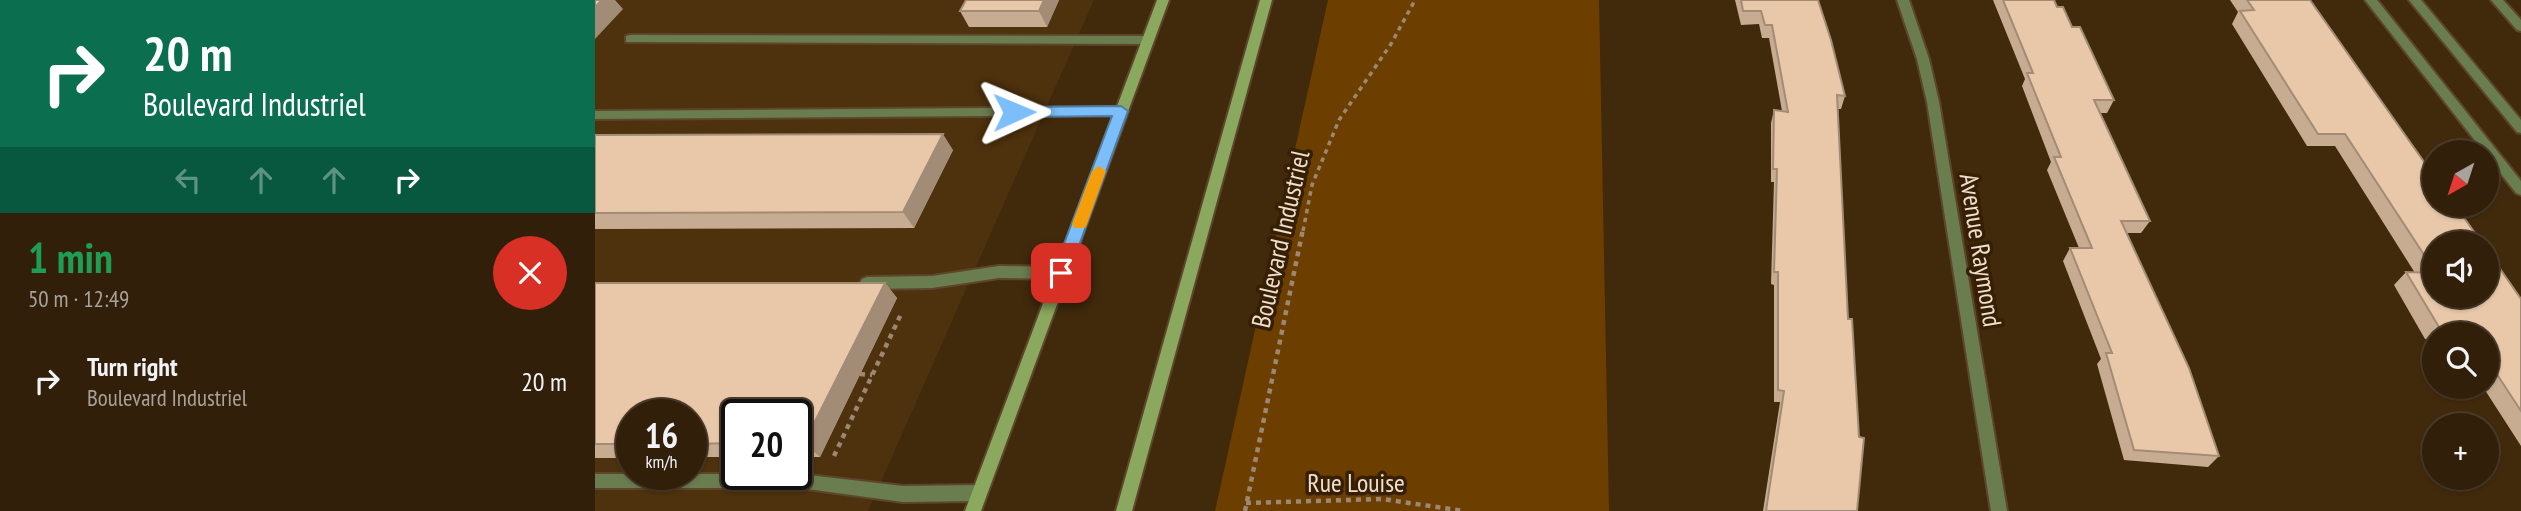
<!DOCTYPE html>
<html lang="en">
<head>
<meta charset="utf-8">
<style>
	:root { --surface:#311f09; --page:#3d2c17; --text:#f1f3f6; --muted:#a8a29c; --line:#4c3d2a }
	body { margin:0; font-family:"PT Sans Narrow",sans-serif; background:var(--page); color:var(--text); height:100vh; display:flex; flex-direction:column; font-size:26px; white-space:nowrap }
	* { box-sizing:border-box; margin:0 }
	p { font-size:23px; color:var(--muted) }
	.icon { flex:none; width:38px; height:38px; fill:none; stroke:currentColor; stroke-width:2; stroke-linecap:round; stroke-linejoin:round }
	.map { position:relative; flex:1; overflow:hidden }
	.panel { display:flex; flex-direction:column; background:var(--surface); width:595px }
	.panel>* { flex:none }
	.banner { background:#0b6e4f; color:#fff; overflow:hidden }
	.needle { width:46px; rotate:219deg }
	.tools { position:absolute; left:1827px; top:140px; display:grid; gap:14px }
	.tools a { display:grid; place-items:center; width:77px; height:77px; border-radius:50%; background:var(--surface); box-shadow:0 2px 5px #0004,0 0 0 2px var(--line); font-size:35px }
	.speed { position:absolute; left:21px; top:399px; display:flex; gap:14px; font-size:35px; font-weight:700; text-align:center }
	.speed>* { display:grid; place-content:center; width:91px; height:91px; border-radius:50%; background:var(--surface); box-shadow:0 2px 5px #0004,0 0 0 2px var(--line); line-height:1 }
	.speed small { font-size:18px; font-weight:400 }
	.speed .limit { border:4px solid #111; border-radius:10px; background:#fff; color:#111 }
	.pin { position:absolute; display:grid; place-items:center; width:60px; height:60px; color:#fff; margin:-30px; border-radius:14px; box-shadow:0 4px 10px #0006 }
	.me { position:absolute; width:77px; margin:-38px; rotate:89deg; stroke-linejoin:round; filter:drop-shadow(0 0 5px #0008) }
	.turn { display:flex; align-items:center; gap:24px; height:147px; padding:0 28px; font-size:32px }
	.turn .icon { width:91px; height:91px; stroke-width:2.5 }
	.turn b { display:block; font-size:49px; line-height:60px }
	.lanes { display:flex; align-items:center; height:66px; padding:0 28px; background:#0003; justify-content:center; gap:35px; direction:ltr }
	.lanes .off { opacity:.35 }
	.round { display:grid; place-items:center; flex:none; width:74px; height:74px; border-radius:37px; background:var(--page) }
	.head { display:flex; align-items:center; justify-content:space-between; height:119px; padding:0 28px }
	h1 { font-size:42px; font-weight:700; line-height:52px; color:#1e9e55 }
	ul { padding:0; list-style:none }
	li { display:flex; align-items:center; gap:21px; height:98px; padding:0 28px }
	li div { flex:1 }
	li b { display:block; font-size:26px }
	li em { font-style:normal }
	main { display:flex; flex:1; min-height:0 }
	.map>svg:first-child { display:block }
</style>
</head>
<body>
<main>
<section class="panel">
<div class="banner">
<div class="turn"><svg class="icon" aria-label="right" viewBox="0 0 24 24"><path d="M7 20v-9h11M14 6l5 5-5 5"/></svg><div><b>20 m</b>Boulevard Industriel</div></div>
<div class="lanes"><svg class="icon off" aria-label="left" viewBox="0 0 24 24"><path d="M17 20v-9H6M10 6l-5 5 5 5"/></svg><svg class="icon off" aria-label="ahead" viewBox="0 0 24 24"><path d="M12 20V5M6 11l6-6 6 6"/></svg><svg class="icon off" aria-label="ahead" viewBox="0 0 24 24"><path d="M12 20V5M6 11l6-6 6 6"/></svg><svg class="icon" aria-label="right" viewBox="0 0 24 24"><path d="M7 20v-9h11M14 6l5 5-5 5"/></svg></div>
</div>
<div class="head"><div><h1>1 min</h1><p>50 m · 12:49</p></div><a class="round" style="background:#d93025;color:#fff"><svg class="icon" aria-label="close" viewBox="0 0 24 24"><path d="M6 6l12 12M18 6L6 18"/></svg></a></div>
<ul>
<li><svg class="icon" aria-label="right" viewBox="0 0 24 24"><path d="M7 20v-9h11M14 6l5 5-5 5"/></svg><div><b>Turn right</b><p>Boulevard Industriel</p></div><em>20 m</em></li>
</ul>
</section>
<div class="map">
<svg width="1926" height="511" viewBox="0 0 1926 511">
	<rect width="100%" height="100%" fill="#41290c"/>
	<path fill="#4e310d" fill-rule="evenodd" d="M0 0H499L273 511H0ZM37 415H96V474H37ZM142 415H201V474H142Z"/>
	<path fill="#6c3f00" d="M733 0H1004L1014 511H620Z"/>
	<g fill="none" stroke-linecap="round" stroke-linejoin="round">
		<g stroke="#5d462b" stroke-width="4">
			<path id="lane" d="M35 35 553 36 559 40 553 44 31 42V36Z
				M526 107 532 111 526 115 0 119V111Z
				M404 266 466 267 471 269 473 273 471 277 466 279 404 278 337 288 272 289 267 287 265 283 267 279 272 277 337 276Z
				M0 474H205L308 486 384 485 390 488 392 493 390 498 384 501 308 502 205 488H0Z"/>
		</g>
		<g stroke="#5d462b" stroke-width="4">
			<path id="street" d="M1302 0H1314L1334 59 1344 102 1412 511H1396L1332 102 1322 59Z
				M1770 0H1782L1926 181V195L1921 193 1892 156V152H1889Z
				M1814 0H1826L1926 120V133L1922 132Z
				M1896 0H1908L1926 20V31L1922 30Z"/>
		</g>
		<g stroke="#5d462b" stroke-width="4">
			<path id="secondary" d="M562 0H574L386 511H370Z
				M665 0H677L537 511H521Z"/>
		</g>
		<path stroke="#9c8872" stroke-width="3.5" stroke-dasharray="4.5 4.5" stroke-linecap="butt" d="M708 231 717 185 744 120 796 44 820 0"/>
		<path stroke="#9c8872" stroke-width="4.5" stroke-dasharray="5 5" stroke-linecap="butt" d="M265 374 277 375
			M239 456 307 312
			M651 503 787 499 869 511
			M650 511 708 229"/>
		<use href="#lane" fill="#6a7d4f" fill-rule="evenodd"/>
		<use href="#street" fill="#6a7d4f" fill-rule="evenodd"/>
		<use href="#secondary" fill="#8ba85f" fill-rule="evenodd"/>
	</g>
	<path fill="#c8ac91" d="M371 0H464L452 27H374L365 11Z
		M1140 0H1223L1250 96 1246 109H1243L1262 511H1168L1185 402H1179V285L1176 284 1179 182H1176V123L1179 110 1187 111 1174 38H1167L1164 24 1146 25Z
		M1398 0H1459L1462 7 1477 27 1519 100 1512 113H1505L1555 221 1546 233H1532L1624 456 1613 467 1529 460 1502 364 1506 359 1468 261 1475 248H1484L1452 170 1456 162 1427 86 1430 79Z
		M1635 0H1715L1839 243V296L1926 299V446L1888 387H1892V334H1839V339H1830L1799 285 1811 272 1820 273 1740 146H1712L1637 24 1643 12Z
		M0 135 358 150 319 228 0 229Z
		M0 283H290L302 298 225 457H201V415H142V457H96V415H37V458H0Z"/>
	<path fill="#a28c76" d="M7 0H20L28 9 0 39V7Z
		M449 0H464L452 27 444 11Z
		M348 134 358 150 319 228 308 212Z
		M290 283 302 298 225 457 209 443Z"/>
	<path fill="#e8c8a9" stroke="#a28c76" stroke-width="2" d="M0 0H7L0 7Z
		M371 0H449L444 11H365Z
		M1146 0H1223L1236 40 1250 96 1242 95 1253 319H1257L1264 437 1269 438 1262 511H1171L1189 391 1183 390V272H1179L1182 169H1178L1179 110 1193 112 1177 25H1170L1166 11H1148Z
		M1408 0H1459L1462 7H1468L1477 27H1485L1519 100H1499L1555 221H1526L1594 368 1624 456 1539 450 1511 353H1517L1475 248H1497L1459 157H1466L1432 73H1438Z
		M1652 0H1715L1839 176V205H1860L1887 243H1839V270L1750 134H1723L1645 11 1659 10Z
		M348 134 308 212 0 213V135Z
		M1892 250 1926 299V411L1892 359V334H1876L1871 327H1844L1811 272 1839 273V296H1892Z
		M0 283H290L209 443H201V415H142V443L96 444V415H37V444H0Z"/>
	<path fill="#7cbef9" stroke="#517ca2" stroke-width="2" d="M526 106 533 111 474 273 466 279 460 277 458 273 517 116 419 117 412 112 419 107Z"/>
	<path fill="#f59e0b" d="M504 166 511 171 492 224 490 228H479L477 224 497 171Z"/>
	<g text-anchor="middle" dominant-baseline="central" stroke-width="7" stroke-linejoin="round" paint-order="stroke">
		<g font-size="26" fill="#efdfcf" stroke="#361f03">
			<text transform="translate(685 239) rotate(-77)">Boulevard Industriel</text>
			<text transform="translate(1386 250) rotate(81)">Avenue Raymond</text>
			<text x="761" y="482">Rue Louise</text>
		</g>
	</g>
</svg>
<div class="tools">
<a><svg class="needle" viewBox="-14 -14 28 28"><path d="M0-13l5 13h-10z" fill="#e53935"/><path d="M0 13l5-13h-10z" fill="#a8a29c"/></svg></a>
<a><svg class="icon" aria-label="sound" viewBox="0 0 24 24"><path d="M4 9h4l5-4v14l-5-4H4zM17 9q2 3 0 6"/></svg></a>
<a><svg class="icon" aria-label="search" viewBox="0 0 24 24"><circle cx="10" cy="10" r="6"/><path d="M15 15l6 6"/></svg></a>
<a>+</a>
</div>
<div class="speed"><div>16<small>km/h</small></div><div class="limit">20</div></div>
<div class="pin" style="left:466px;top:273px;background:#d93025"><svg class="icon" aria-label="arrive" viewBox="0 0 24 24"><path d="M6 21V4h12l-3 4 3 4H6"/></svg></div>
<svg class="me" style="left:419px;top:112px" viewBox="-20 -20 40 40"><path d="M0-17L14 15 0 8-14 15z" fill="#7cbef9" stroke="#fff" stroke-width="4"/></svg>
</div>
</main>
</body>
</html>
